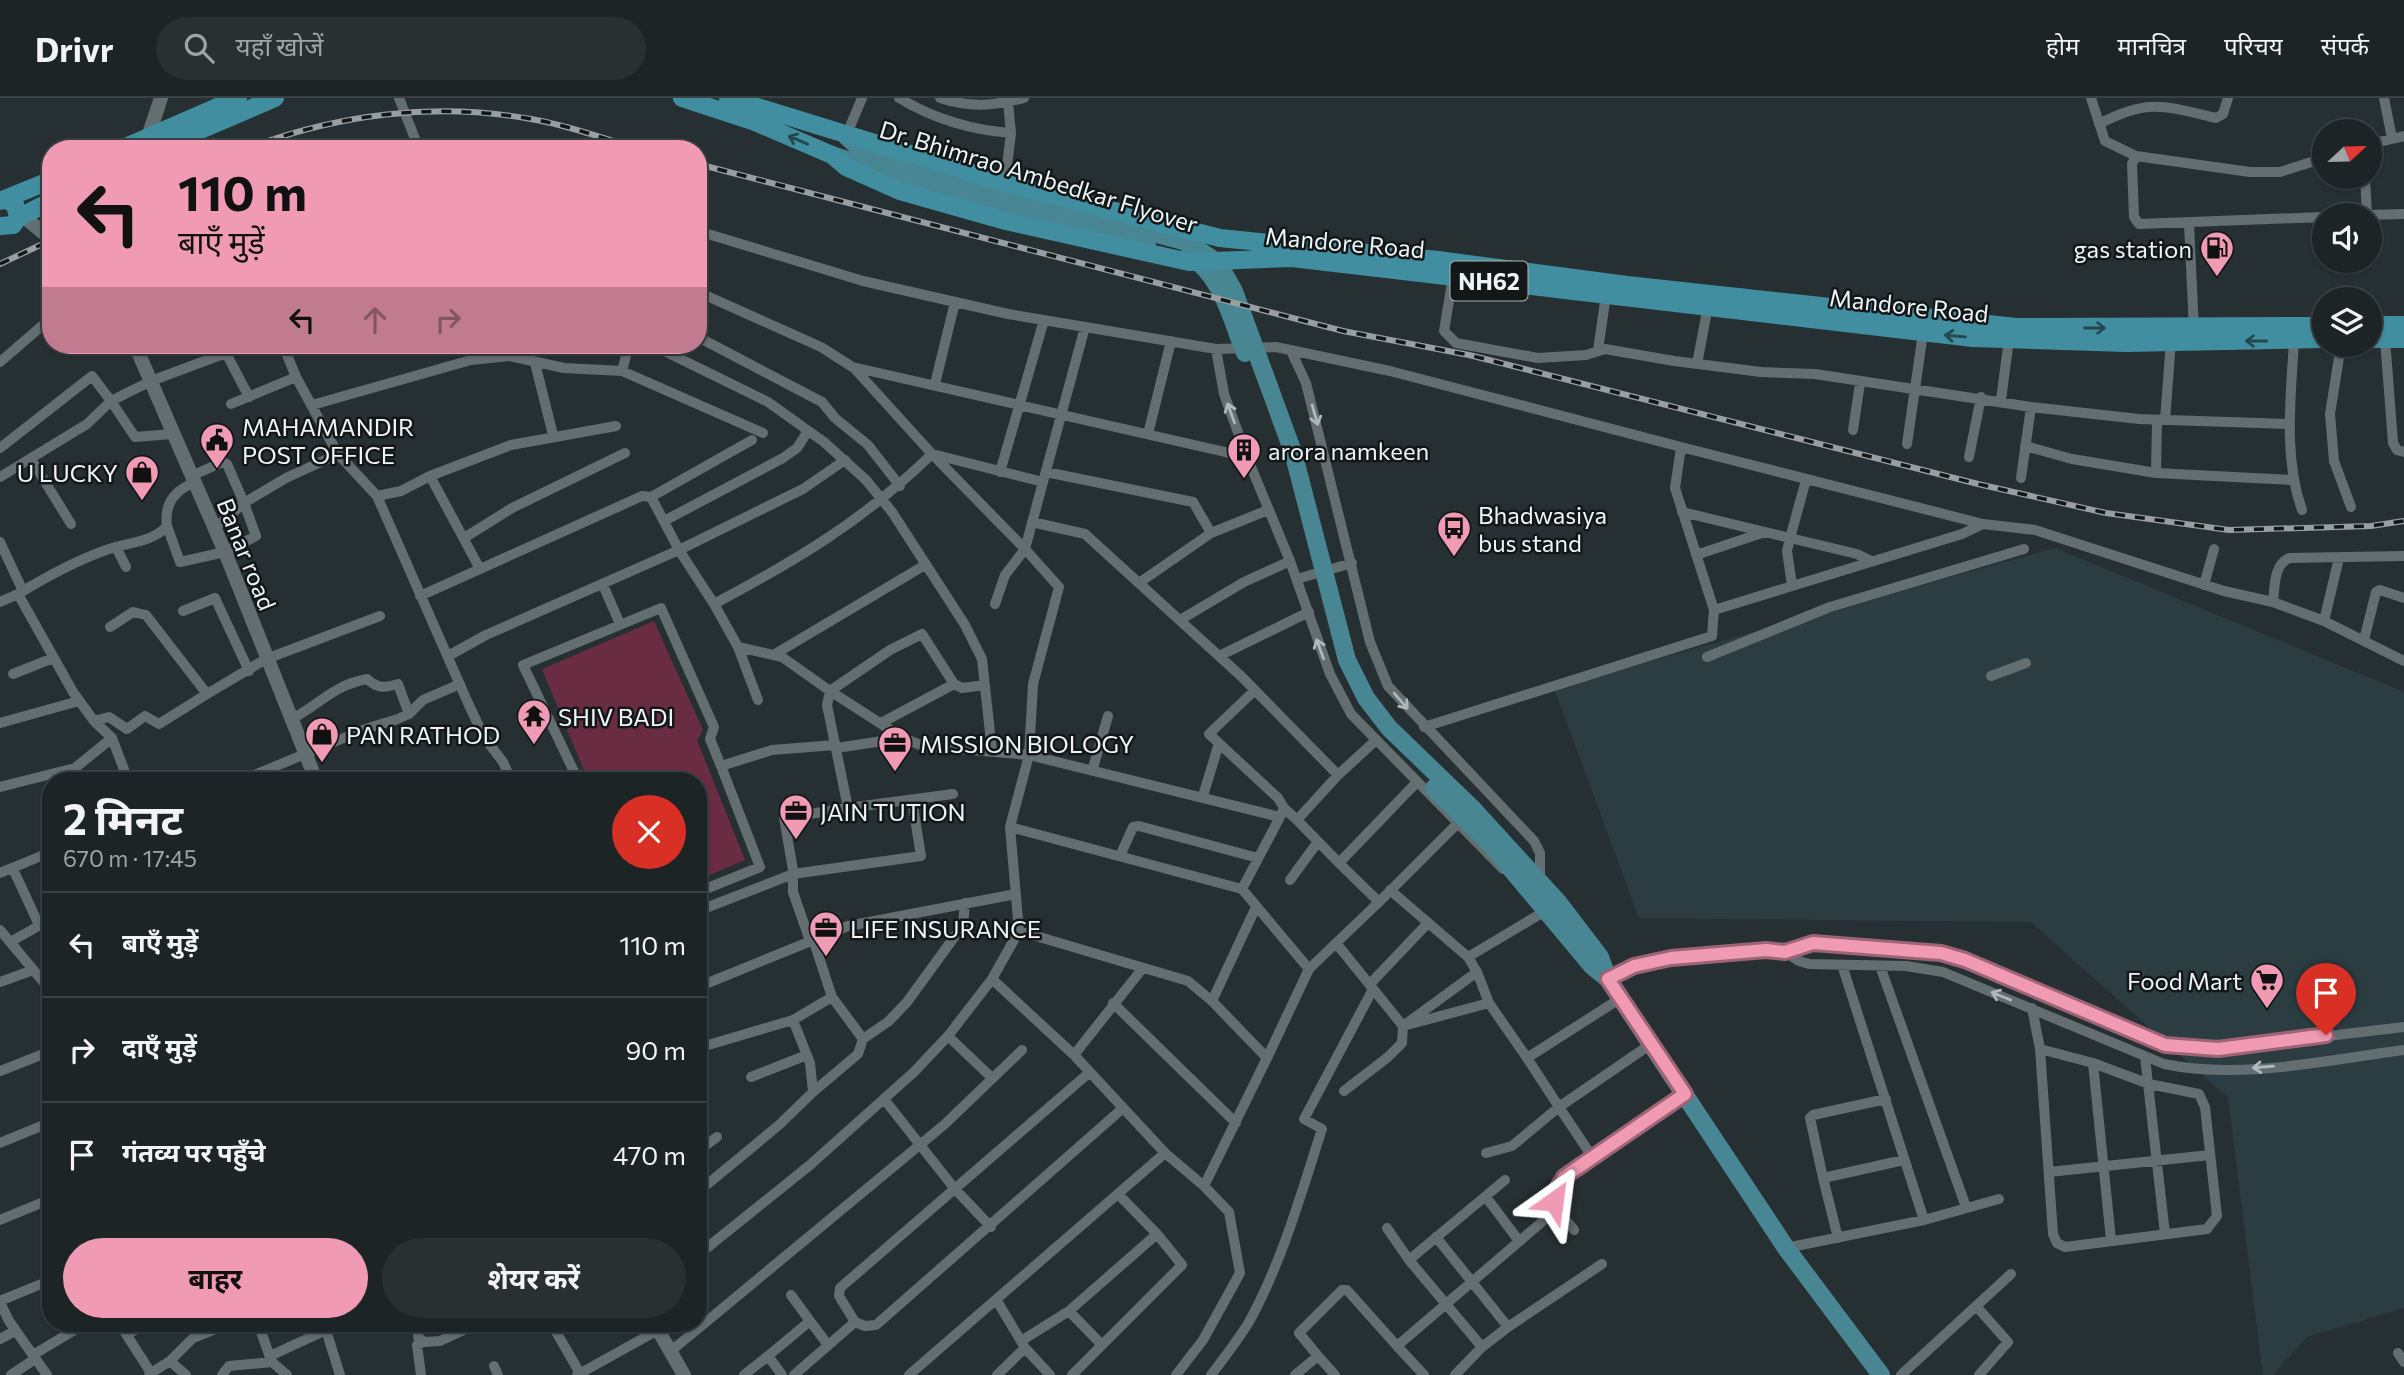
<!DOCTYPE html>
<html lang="hi">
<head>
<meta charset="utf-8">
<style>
	:root { --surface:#1c2426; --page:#293032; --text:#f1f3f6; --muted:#a0a4a7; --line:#3a4143; --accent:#f19ab4 }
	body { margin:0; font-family:Commissioner,"Noto Sans Devanagari",sans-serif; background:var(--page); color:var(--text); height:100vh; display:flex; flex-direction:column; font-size:26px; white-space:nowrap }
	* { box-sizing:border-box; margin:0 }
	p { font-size:23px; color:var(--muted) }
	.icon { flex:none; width:38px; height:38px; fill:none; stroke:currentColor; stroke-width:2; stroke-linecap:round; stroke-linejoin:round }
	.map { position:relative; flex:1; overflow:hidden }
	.drawer { position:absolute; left:42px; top:674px; width:665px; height:560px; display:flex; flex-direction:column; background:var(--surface); border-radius:28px; box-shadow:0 2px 5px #0004,0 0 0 2px var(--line) }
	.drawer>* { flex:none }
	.guide { position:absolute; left:42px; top:42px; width:665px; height:214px; border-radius:28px; box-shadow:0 2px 5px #0004,0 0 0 2px var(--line); background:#f19ab4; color:#111; overflow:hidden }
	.needle { width:46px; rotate:68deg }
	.buttons { position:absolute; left:2312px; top:21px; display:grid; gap:14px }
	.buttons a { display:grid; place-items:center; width:70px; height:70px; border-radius:50%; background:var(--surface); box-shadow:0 2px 5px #0004,0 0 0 2px var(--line); font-size:35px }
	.pin { position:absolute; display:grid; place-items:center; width:60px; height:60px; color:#fff; margin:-72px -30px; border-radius:50% 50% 50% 0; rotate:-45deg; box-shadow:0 0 7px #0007 }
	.pin .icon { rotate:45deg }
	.me { position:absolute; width:77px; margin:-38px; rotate:31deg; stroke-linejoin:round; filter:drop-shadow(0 0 5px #0008) }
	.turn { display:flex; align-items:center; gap:24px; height:147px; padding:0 21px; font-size:32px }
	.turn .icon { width:91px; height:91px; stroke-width:2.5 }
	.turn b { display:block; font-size:49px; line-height:60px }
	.lanes { display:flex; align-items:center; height:66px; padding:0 21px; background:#0003; justify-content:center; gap:35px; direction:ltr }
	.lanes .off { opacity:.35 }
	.round { display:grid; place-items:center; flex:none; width:74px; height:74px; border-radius:37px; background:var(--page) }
	.overview { display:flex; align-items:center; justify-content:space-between; height:119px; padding:0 21px }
	h1 { font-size:42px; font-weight:700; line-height:52px }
	.action { display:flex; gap:14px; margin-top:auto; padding:14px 21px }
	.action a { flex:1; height:80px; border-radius:42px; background:var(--accent); color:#111; font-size:28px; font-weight:700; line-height:80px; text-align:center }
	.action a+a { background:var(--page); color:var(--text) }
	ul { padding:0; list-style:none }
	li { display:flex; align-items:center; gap:21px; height:105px; padding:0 21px; border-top:2px solid var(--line) }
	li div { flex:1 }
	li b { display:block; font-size:26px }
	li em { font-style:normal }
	header { display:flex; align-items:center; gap:42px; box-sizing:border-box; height:98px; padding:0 35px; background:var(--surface); border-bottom:2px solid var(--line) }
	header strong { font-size:33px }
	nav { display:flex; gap:38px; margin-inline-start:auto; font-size:24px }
	.search { width:490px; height:63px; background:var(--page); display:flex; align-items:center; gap:18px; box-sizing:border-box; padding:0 24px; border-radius:38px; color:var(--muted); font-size:26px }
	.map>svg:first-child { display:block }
</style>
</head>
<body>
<header>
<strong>Drivr</strong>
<div class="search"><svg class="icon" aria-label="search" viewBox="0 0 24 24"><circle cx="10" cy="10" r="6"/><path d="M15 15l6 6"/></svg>यहाँ खोजें</div>
<nav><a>होम</a><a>मानचित्र</a><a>परिचय</a><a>संपर्क</a></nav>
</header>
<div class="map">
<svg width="2404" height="1277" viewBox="0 0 2404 1277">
	<rect width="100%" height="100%" fill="#263033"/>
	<path fill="#2c3d42" d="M2055 450 2404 594V1210L2307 1239 2273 1277H2263L2228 1000 2031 824 1639 820 1554 590Z"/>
	<path fill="#6a2c41" d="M654 523 703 632 697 642 745 762 698 782V682H588L542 571Z"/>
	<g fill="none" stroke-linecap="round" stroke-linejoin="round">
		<path stroke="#636e71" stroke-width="10" d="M399 0 419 51
			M899 0C934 21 970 32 1011 35L1008 4
			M940 0C971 10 993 8 1024 0
			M2091 0 2105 43 2136 58 2250 74H2280L2324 60
			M2384 0 2392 40
			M2099 26C2149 0 2165 8 2216 20L2223 16 2228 0
			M846 38 862 0
			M2370 46 2404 38
			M2136 58 2132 66 2134 119 2139 126 2324 119
			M2365 79 2367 117 2404 116
			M1005 85 1011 35
			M2189 126 2194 231
			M698 133 863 183 1008 216 1216 251 1276 249 1390 273 1681 349 1675 390 1714 512 1962 436 1983 426 2035 432 2224 493 2273 504
			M1453 178 1444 233 1456 245 1538 260 1586 257 1605 251 1674 263 1761 274 1815 276 2031 309 2139 321 2289 326
			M698 194 821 249 854 270 932 356 1043 384 1085 229
			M698 239 822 304 835 320 868 347 900 388
			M2385 241 2393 345 2397 352 2404 354
			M2294 242C2291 299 2283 358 2302 412
			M652 247 768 304 824 344 866 382 892 414 965 527 982 561 992 653
			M2341 247 2330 316 2334 363 2351 409
			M1216 251 1224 296 1247 359 1290 463 1330 576 1351 616 1503 771
			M1598 252 1606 197
			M1291 253 1306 285 1370 544 1388 588 1534 743 1540 755V784
			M0 264 51 220
			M535 265 553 337
			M1697 266 1708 208
			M857 270 1247 359
			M622 273 629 247
			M935 286 955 204
			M2001 302 2009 241
			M231 306 296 279
			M312 307 471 262 510 258 564 270 622 273 763 335
			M2157 322 2156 375 2292 382
			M2165 322 2171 243
			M1853 332 1860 285
			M1148 336 1171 243
			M1907 346 1923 235
			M2025 348 2072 361 2156 375
			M1681 349 1983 426
			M0 350 92 278 111 303 151 283 226 255 249 299
			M338 356 377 398 468 605 484 639 503 664 511 682
			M1969 359 1981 299
			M31 361 71 426
			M1000 374 1044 222
			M1046 374 1193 404 1211 435 1268 412
			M191 378 223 364 227 366 244 405 214 431
			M430 378 511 347 616 328
			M0 379 87 326 111 303 135 339 172 336
			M2021 380 2031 309
			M1806 382 1790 440 1857 456 1871 463
			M377 398 401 393 430 378 480 471
			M651 399 752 342
			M1682 414 1790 440 1787 453 1792 487
			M664 423 783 360 797 350 808 333
			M1032 424 1085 436 1242 579 1338 677 1297 722 1284 710
			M167 428 180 464 225 454 256 438 244 405 286 380 338 356 296 279 283 247
			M464 440 512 410 625 355
			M0 444 23 493
			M116 449 126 469
			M1696 457 1765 434
			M2404 458 2289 460C2273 468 2275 489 2273 504L2324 523 2404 563
			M1297 481 1352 465
			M1139 485 1211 435
			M603 487 620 526
			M2204 487 2214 451
			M420 498 642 398 651 399 679 452 803 391 845 362
			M0 504 18 496
			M183 513 215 500 249 573
			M1180 522 1244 484 1290 463
			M2324 523 2339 460
			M110 529 133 514 146 517 207 596 266 561 380 518
			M2364 542 2376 494 2380 492 2404 500
			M738 549 758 602
			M775 556 925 467
			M448 558 486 537 679 452 714 506
			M1219 558 1309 514
			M1707 559 1830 509 2024 451
			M13 576 53 560
			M1991 578 2026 565
			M954 586 922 536 890 552 830 593 782 559 738 549 714 506C797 462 864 422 932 356L1025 451 1043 384
			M1255 592 1209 636 1278 700 1284 710 1280 719 1029 657 1010 729 1242 791 1309 871 1379 804
			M290 622C318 608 333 587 367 581 378 591 384 590 398 586L409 616
			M94 623 109 619 127 631 145 618 159 626 207 596
			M0 625 79 603
			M881 625 954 586 962 590 985 587
			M1424 629 1712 538 1714 512
			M836 650 903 640
			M1093 670 1108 618
			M1338 677 1375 643
			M128 682 112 640 94 623 73 594 18 496C46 479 75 463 106 452 127 444 152 445 167 428 164 407 174 393 193 385
			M242 682 368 630 395 622 409 616 423 602 460 586
			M578 682 523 567 661 510 714 629 710 641 721 668
			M0 689 75 670 112 640
			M953 696 848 710 827 607 830 593 903 640 923 648 1029 657 1033 586 1059 489 1025 451 1005 477 995 506
			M1203 698 1219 645
			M1297 722 1339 765 1416 685
			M1010 729 1019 833 1188 883 1212 903 1267 960 1309 871
			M1120 758 1133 729 1139 728 1258 760
			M1339 765 1379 804 1457 726
			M13 771 39 827
			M0 775 51 754
			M1290 782 1317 745
			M1242 791 1280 719
			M698 794 760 769 721 668 772 652 835 647
			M698 813 793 776 921 758 912 702
			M0 832 51 893
			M1019 833 992 881 1074 957
			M810 843 793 794V772L784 720 848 710
			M10 844 51 821
			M1336 845 1403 928 1477 874 1468 859 1390 792
			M1785 854 1799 863 1809 866 1906 868 1943 874 2164 966C2241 982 2326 962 2404 952
			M1468 859 1547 812
			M1842 867 1924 1122
			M1880 868 1966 1109
			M1142 871 1074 957 1165 1055 1204 1088 1267 960
			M1608 881C1656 858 1711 854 1764 853 1771 852 1779 855 1786 854 1796 853 1805 846 1816 845 1864 844 1919 849 1965 862L2165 947 2218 951 2404 929
			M0 884 33 872
			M1370 886 1427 826
			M698 889 848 828 1016 796
			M832 899 863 941
			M1621 900 1527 960 1559 1009 1651 946
			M1212 903 1256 809
			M1113 905 1236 1025
			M1489 905 1527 960
			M2032 910 2040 951 2053 1136 2057 1145 2065 1149 2207 1131 2217 1118 2205 1009 2199 996 2149 986 2093 965 2040 951
			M948 938 992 980
			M698 950 793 922 832 899 813 841
			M2145 959 2165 1136
			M2093 965 2111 1142
			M0 973 51 953
			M751 979 807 957
			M1344 993 1388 959 1402 945 1403 928 1489 905 1477 874
			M813 994 858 956 863 941 889 923 907 904 963 827 965 805
			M884 1001 954 1090 991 1129
			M1886 1001 1813 1017 1810 1020 1823 1080 1904 1062
			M0 1045 51 1024
			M698 1053 717 1039
			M1486 1055 1512 1048 1559 1009 1593 1060
			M2049 1074 2210 1057
			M1823 1080 1838 1140
			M698 1094 779 1027 813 994 810 965 793 922
			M1118 1096 1157 1136
			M1486 1099 1519 1143
			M1557 1111 1574 1132
			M0 1122 51 1101
			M1387 1130 1409 1162
			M1436 1139 1508 1229 1482 1249 1409 1162 1505 1082
			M1786 1150 1924 1122 1999 1101
			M698 1157 810 1067 914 974 948 938 992 881
			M791 1197 810 1223
			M0 1203 51 1182
			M997 1203 1024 1248
			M0 1204 9 1223 47 1277
			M1976 1208 2008 1244 1979 1277
			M855 1224 839 1198 840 1190 1090 974
			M119 1225 151 1275 149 1277
			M258 1225 271 1262
			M418 1225V1239L424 1244 440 1243 479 1225
			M551 1225 581 1277
			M1508 1229 1602 1166
			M326 1232 340 1277
			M127 1236 150 1225
			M0 1241 15 1233
			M1021 1243 1069 1213
			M671 1253 945 1026 1022 952
			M2398 1255 2404 1264
			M33 1257 86 1225
			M270 1258 326 1232 353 1225
			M768 1258 810 1223 828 1247
			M1318 1258 1299 1235 1342 1192H1347L1397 1248
			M170 1263 193 1240 218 1230
			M494 1268 498 1277
			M151 1275 170 1263 186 1277
			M11 1277 35 1261
			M222 1277 229 1268 272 1264 287 1277
			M421 1277 417 1247 424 1244
			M577 1277 658 1232
			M744 1277 768 1258 782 1277
			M794 1277 855 1224 865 1228 876 1227 1122 1011
			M909 1277 1165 1055
			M997 1277 1025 1250 1050 1277
			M1072 1277 1182 1167 1157 1136 1069 1213 1102 1247
			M1176 1277 1203 1242 1240 1175 1229 1114 1204 1088
			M1211 1277C1224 1260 1238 1242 1249 1224 1282 1164 1301 1096 1322 1031L1304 1021 1373 891
			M1295 1277 1318 1258 1335 1277
			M1424 1277 1397 1248 1557 1111 1554 1096 1564 1079 1685 996
			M1455 1277 1482 1249
			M1901 1277 2011 1176"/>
		<path stroke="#636e71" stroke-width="14" d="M148 39 161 0
			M23 118 51 141
			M135 247 225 454 316 682
			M654 1225 684 1277"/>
		<path stroke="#498694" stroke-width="18" d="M846 38 859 50 909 69 1187 144 1218 165 1234 193 1293 354 1347 562 1366 600 1389 630 1473 711 1558 804 1600 859 1608 881 1786 1150 1881 1277
			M832 57 924 87 1147 147
			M1188 158C1221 174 1232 223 1245 255
			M1434 690 1491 747 1592 868 1608 881"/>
		<path stroke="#408ea0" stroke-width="18" d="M682 0 755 24 832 57 846 69 900 93 1006 123 1189 164 1292 160 1973 240 2126 245 2324 241
			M728 0 1005 85 1220 140 1438 162 1627 187 2016 229 2324 228
			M121 51 238 0
			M156 51 275 0
			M0 103 51 82
			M18 120 51 103
			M0 128 13 127 18 120 15 106 6 102
			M2370 227H2404
			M2370 241H2404"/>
		<g stroke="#979fa1" stroke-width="6">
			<path id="rail" d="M246 51C337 16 435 4 531 21 568 27 604 41 640 51
				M698 66 1343 233 1469 257 1978 386 2106 415 2229 432 2371 428 2404 423
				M0 166 51 142"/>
		</g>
		<use href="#rail" stroke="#131718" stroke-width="3.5" stroke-dasharray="10" stroke-linecap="butt"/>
	</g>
	<defs><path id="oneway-shaft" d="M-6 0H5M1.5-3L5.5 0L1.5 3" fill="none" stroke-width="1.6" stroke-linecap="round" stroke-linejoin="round" transform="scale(1.75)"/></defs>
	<g stroke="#25474e">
		<use href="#oneway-shaft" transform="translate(798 42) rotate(-157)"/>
		<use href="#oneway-shaft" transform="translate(2095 230)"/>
		<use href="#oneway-shaft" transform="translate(1955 238) rotate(-175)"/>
		<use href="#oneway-shaft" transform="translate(2256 243) rotate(180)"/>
	</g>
	<g stroke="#b0b8bb">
		<use href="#oneway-shaft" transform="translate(1231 315) rotate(-110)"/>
		<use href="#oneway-shaft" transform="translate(1315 317) rotate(74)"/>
		<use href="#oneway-shaft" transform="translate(1320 551) rotate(-110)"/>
		<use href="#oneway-shaft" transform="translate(1401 603) rotate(49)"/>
		<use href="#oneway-shaft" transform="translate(2001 898) rotate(-158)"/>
		<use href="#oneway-shaft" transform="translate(2263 969) rotate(175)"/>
	</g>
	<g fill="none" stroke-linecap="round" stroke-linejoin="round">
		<g stroke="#9d6475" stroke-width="18">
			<path id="route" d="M1554 1103V1096L1564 1079 1685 996 1608 881 1634 868 1671 860 1766 852 1785 854 1813 845 1941 855 1965 862 2165 947 2218 951 2326 937"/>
		</g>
		<use href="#route" stroke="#f19ab4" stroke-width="12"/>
	</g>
	<defs>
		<g id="fuel-pin" transform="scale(1.75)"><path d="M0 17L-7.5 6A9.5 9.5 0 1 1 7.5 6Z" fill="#f19ab4" stroke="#131718"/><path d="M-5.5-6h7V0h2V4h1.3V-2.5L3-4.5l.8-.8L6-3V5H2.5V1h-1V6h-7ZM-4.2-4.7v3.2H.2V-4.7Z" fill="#111"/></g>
		<g id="civic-pin" transform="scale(1.75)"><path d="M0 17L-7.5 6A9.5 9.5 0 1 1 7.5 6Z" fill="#f19ab4" stroke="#131718"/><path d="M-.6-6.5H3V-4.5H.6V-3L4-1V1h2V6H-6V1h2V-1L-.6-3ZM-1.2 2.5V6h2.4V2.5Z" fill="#111"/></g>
		<g id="building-pin" transform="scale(1.75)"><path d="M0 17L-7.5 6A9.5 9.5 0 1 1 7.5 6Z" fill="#f19ab4" stroke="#131718"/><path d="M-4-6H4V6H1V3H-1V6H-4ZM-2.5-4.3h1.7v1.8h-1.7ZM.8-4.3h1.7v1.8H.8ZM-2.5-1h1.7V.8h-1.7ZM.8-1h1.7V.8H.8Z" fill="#111"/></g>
		<g id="shop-pin" transform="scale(1.75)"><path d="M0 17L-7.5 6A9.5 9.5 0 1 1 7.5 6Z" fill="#f19ab4" stroke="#131718"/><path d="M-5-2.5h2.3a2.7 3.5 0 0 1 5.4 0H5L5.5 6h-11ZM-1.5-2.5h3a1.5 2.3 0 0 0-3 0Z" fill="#111"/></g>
		<g id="bus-pin" transform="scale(1.75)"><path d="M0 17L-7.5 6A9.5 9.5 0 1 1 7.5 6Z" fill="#f19ab4" stroke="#131718"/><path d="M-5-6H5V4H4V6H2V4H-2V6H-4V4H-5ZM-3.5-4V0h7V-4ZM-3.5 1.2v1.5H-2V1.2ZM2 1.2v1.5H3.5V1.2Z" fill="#111"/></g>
		<g id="temple-pin" transform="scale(1.75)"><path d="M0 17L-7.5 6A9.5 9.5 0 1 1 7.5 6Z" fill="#f19ab4" stroke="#131718"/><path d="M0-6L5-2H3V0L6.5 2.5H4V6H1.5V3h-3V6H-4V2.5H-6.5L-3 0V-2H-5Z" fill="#111"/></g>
		<g id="office-pin" transform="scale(1.75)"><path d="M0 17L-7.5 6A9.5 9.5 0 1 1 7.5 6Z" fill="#f19ab4" stroke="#131718"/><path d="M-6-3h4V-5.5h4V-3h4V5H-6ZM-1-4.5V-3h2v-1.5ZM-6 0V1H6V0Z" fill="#111"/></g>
		<g id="supermarket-pin" transform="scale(1.75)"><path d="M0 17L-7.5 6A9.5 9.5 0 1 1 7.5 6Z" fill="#f19ab4" stroke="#131718"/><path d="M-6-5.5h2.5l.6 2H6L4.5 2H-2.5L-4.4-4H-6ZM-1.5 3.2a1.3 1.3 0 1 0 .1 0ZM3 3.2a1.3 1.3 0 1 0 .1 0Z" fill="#111"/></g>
	</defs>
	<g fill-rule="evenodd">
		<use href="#fuel-pin" x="2217" y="150"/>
		<use href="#civic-pin" x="217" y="342"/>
		<use href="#building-pin" x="1244" y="352"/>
		<use href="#shop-pin" x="142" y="374"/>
		<use href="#bus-pin" x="1454" y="430"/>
		<use href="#temple-pin" x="534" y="618"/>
		<use href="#shop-pin" x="322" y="636"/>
		<use href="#office-pin" x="895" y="645"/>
		<use href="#office-pin" x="796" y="713"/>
		<use href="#office-pin" x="826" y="830"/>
		<use href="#supermarket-pin" x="2267" y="882"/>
	</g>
	<g text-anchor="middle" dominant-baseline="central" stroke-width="5" stroke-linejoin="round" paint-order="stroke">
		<rect fill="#131718" stroke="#adb2b4" stroke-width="2" x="1450.5" y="163.5" width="77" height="39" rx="5"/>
		<g font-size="23" font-weight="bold" fill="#eff5f7">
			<text x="1489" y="183">NH62</text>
		</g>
		<g font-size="24" fill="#eff5f7" stroke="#131718">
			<text transform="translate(1039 78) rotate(17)">Dr. Bhimrao Ambedkar Flyover</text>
			<text transform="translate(1345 144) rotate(5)">Mandore Road</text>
			<text transform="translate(1909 207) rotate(6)">Mandore Road</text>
			<text transform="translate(247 456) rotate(68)">Banar road</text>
		</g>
		<g font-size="24" fill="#eff5f7" stroke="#131718" text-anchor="start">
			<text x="2192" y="150" text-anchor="end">gas station</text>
			<text x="242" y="328">MAHAMANDIR<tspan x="242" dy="28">POST OFFICE</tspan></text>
			<text x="1268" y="352">arora namkeen</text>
			<text x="118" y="374" text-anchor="end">U LUCKY</text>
			<text x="1478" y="416">Bhadwasiya<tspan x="1478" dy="28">bus stand</tspan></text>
			<text x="558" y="618">SHIV BADI</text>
			<text x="346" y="636">PAN RATHOD</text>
			<text x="920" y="645">MISSION BIOLOGY</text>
			<text x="820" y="713">JAIN TUTION</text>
			<text x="850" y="830">LIFE INSURANCE</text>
			<text x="2242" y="882" text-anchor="end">Food Mart</text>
		</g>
	</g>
</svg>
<div class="buttons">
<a><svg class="needle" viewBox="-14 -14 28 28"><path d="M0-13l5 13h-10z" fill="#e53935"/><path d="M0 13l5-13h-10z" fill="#a0a4a7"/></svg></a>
<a><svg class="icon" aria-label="sound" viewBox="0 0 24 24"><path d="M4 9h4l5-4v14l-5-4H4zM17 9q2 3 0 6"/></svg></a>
<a><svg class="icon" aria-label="layers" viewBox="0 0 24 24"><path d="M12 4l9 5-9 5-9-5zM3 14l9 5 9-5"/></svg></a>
</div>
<div class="pin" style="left:2326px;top:937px;background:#d93025"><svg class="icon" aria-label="arrive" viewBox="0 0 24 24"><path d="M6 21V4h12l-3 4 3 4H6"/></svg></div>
<svg class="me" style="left:1554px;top:1103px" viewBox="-20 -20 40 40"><path d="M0-17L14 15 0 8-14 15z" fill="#f19ab4" stroke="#fff" stroke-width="4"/></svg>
<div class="guide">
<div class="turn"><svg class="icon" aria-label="left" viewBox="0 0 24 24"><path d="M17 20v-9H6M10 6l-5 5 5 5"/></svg><div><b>110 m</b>बाएँ मुड़ें</div></div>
<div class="lanes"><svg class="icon" aria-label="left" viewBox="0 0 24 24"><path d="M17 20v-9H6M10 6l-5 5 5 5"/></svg><svg class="icon off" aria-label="ahead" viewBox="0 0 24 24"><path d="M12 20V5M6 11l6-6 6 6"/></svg><svg class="icon off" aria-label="right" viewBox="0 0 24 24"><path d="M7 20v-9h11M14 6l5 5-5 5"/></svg></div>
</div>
<section class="drawer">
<div class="overview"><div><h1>2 मिनट</h1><p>670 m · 17:45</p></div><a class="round" style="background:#d93025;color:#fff"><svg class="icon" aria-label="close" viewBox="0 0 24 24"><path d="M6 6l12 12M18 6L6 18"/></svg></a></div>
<ul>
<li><svg class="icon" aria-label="left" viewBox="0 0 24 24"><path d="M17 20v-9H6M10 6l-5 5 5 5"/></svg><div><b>बाएँ मुड़ें</b></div><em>110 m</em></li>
<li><svg class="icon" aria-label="right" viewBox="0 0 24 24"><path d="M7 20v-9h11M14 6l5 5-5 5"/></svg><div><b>दाएँ मुड़ें</b></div><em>90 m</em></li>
<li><svg class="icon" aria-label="arrive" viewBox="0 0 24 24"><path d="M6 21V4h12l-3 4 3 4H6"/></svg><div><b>गंतव्य पर पहुँचे</b></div><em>470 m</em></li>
</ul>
<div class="action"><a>बाहर</a><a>शेयर करें</a></div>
</section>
</div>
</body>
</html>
